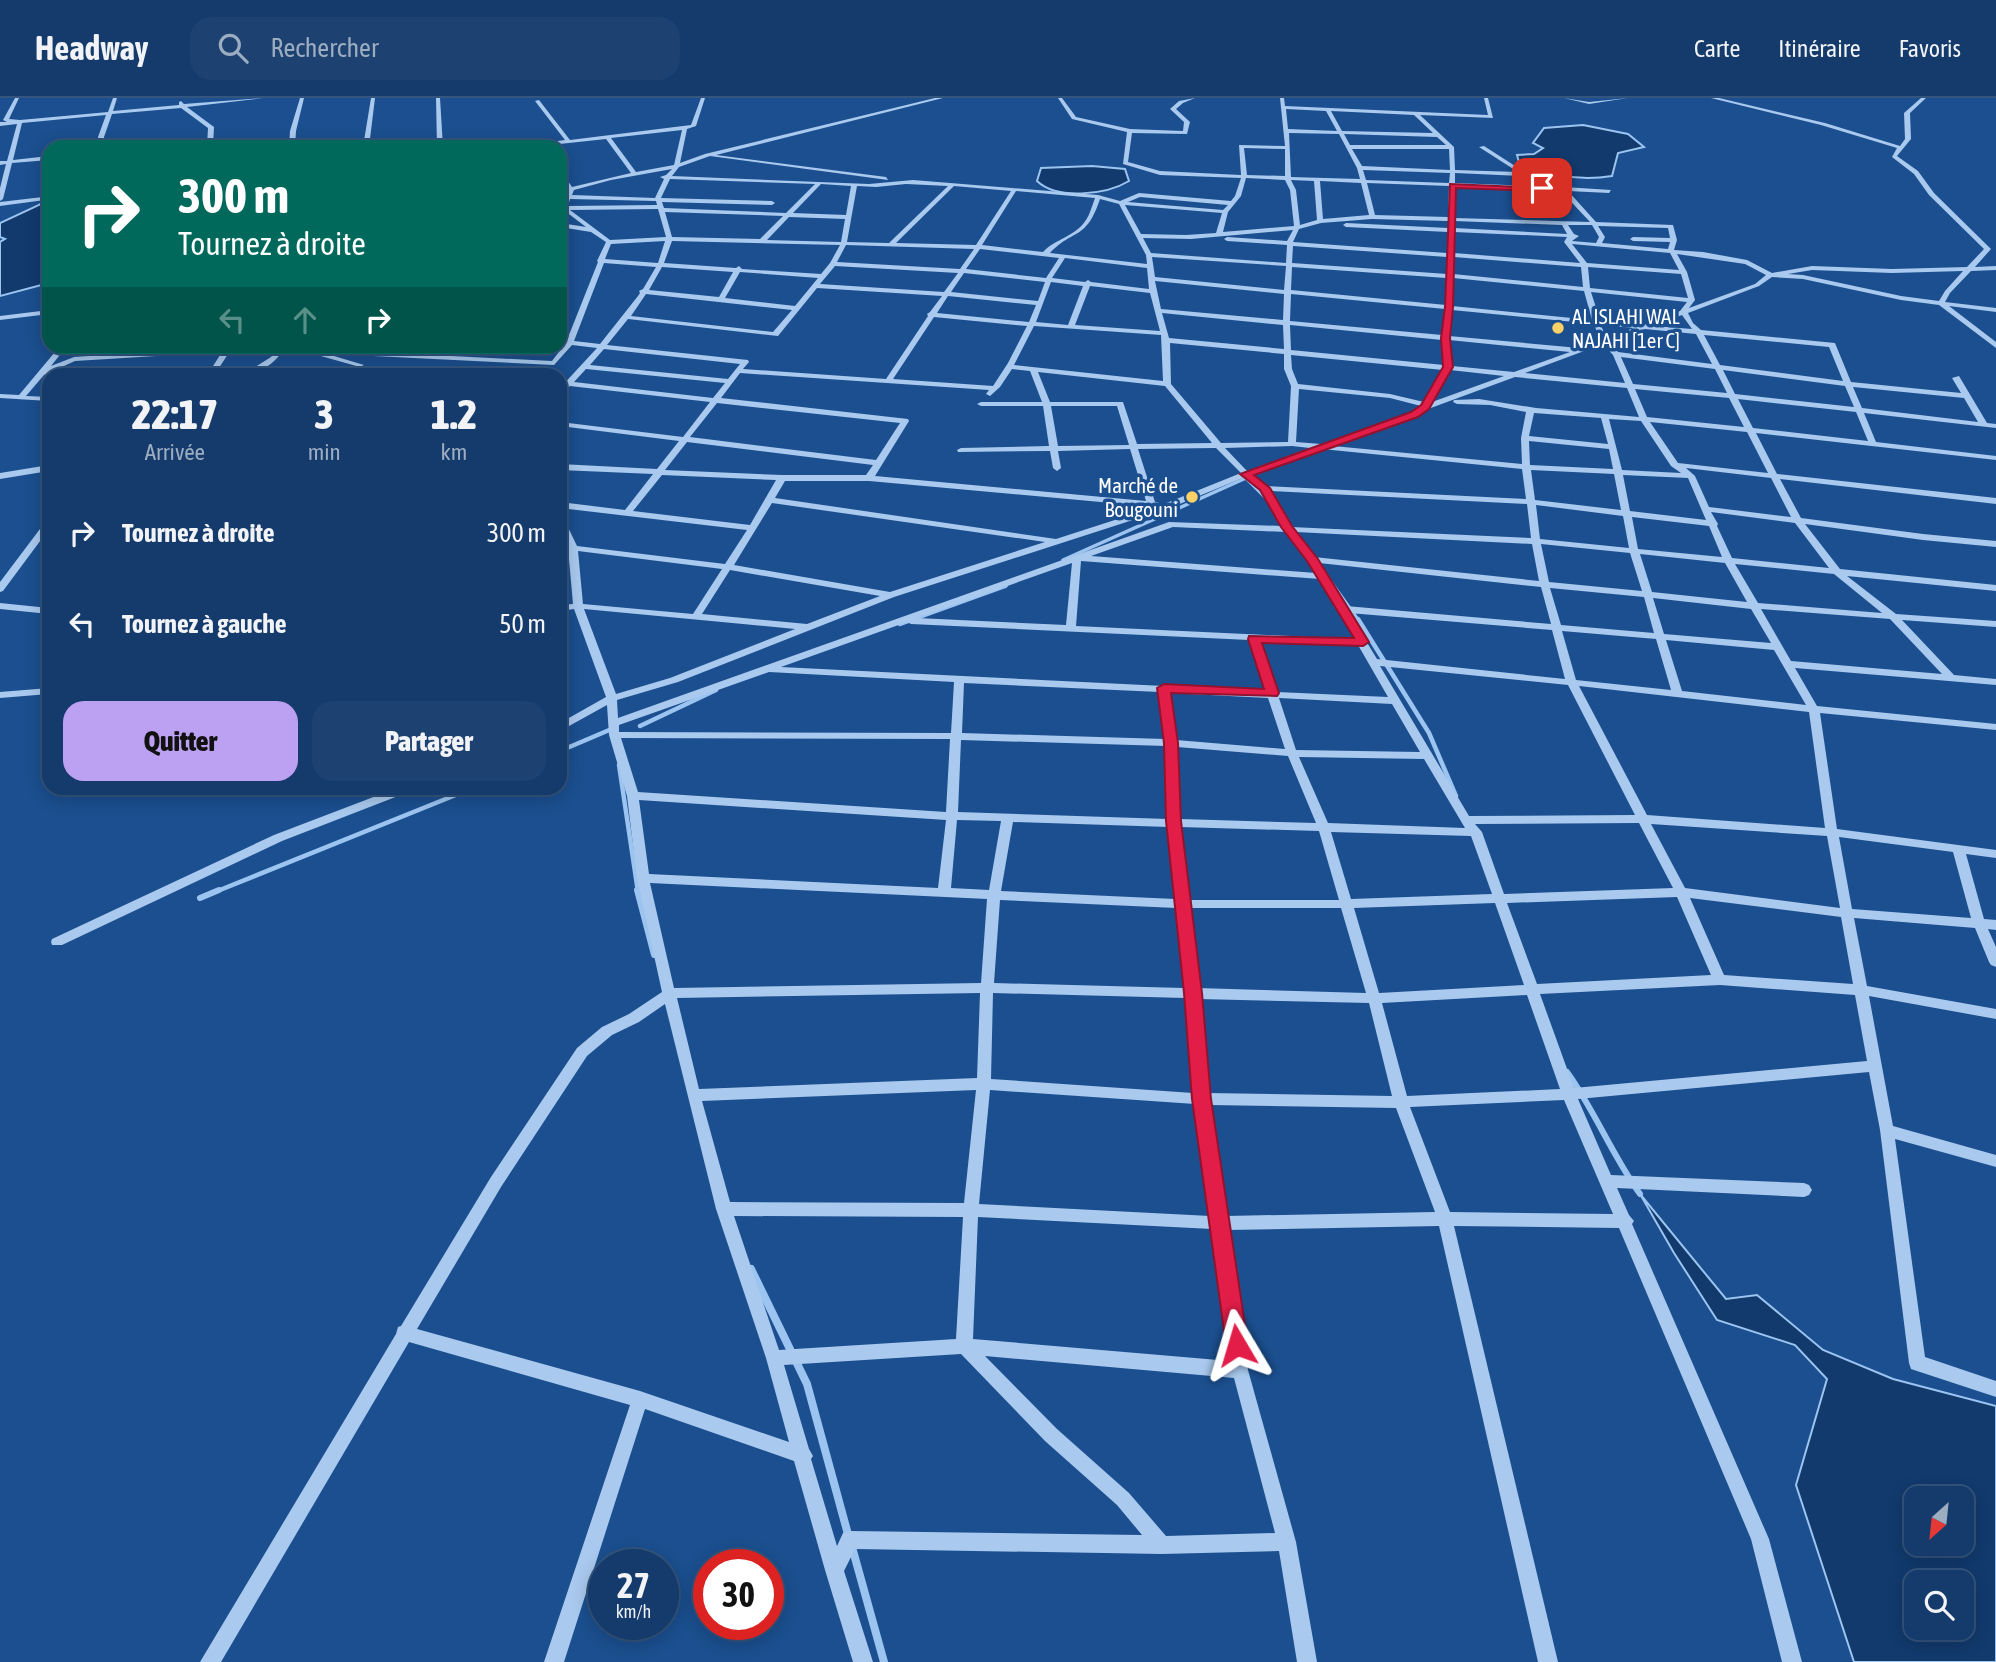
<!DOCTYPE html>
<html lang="fr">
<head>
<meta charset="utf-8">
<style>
	:root { --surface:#143b6b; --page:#1d4271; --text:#f1f3f6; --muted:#9dadc1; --line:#33557e; --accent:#bca0f2 }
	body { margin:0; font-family:"Asap Condensed",sans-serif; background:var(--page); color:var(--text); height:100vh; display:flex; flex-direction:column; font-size:26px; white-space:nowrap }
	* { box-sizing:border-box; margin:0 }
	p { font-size:23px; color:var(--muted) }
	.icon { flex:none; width:38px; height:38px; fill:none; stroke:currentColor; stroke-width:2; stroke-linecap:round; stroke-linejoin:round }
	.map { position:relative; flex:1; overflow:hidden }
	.drawer { position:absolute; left:42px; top:270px; width:525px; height:427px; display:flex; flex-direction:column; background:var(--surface); border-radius:21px; box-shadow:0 4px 18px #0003,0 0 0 2px var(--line) }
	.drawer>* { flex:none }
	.banner { position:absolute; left:42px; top:42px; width:525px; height:214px; border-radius:21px; box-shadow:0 4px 18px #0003,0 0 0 2px var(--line); background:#00695c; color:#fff; overflow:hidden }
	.needle { width:46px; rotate:207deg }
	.buttons { position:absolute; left:1904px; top:1388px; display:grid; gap:14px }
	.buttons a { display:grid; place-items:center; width:70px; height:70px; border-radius:14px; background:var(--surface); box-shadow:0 4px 18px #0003,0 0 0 2px var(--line); font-size:35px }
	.speed { position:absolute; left:588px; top:1451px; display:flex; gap:14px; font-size:35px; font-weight:700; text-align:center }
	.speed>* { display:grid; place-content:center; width:91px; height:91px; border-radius:50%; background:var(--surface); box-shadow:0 4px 18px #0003,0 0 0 2px var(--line); line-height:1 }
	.speed small { font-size:18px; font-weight:400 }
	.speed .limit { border:10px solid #d22; background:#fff; color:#111 }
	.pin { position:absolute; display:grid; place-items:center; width:60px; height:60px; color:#fff; margin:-30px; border-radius:14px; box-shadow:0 4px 10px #0006 }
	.me { position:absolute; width:77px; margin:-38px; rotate:353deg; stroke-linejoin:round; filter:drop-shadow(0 0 5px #0008) }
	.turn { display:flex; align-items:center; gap:24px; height:147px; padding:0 21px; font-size:32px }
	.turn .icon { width:91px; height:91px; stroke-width:2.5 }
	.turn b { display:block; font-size:49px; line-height:60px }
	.lanes { display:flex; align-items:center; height:66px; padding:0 21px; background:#0003; justify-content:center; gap:35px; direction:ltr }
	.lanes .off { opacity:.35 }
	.eta { display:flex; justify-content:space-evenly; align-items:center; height:119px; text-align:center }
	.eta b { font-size:42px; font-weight:800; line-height:49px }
	.cta { display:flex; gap:14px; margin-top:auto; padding:14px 21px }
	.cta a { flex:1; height:80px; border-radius:21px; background:var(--accent); color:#111; font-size:28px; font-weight:800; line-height:80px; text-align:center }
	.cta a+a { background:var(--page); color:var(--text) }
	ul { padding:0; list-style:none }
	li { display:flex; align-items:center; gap:21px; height:91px; padding:0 21px }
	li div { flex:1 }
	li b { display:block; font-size:26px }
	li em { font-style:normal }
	header { display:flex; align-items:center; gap:42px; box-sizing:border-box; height:98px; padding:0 35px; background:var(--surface); border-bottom:2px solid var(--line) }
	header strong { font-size:33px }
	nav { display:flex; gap:38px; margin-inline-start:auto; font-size:24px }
	.search { width:490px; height:63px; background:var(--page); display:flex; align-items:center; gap:18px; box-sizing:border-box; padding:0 24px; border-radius:21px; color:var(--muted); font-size:26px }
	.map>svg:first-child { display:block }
</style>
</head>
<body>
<header>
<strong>Headway</strong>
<div class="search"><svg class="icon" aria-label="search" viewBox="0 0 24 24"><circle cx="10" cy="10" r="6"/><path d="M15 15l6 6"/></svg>Rechercher</div>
<nav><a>Carte</a><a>Itinéraire</a><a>Favoris</a></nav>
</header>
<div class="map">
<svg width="1996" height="1564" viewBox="0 0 1996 1564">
	<rect width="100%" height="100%" fill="#1b4f8f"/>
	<path fill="#123a6d" stroke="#9cc4f0" stroke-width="2" fill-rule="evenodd" d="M1583 27 1628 36 1644 49 1618 55 1612 78C1581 83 1549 78 1519 64L1517 57 1534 56 1543 50 1533 45 1544 30Z
		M1092 68 1125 71 1129 83C1106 97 1057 102 1037 83L1041 70Z
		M49 99V185L0 198V144L5 141 0 139V125L39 107Z
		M1640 1096 1726 1201 1757 1197 1823 1252 1893 1281 1996 1308V1564H1854L1796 1387 1827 1281 1795 1247 1717 1222 1674 1155ZM1916 1400H1962V1446H1916ZM1916 1484H1962V1530H1916Z"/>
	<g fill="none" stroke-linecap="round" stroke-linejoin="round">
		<path stroke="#9cc4f0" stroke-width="3.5" d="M1282 416 1359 523
			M1063 462 1246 380 1270 404
			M909 523 1006 488"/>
		<path stroke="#9cc4f0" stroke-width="4.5" d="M1358 521 1429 635 1456 698
			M900 526 914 521
			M640 628 716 592
			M560 653 614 630
			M619 667 638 794
			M215 794 473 690"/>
		<path stroke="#9cc4f0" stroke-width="6" d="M637 792 654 857
			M200 800 219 792
			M1567 974C1595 1013 1612 1057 1640 1096"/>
		<path stroke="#9cc4f0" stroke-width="8" d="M751 1171 807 1286 849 1440
			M852 1449 884 1564"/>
		<path fill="#a9c9ee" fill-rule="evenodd" d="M15 0H19L9 21 20 22 108 14 113 0H117L113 13 179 7V4L181 3 184 6 264 0 187 9 214 29 213 49H207L208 30 181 10 112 16 104 39 105 49H99L98 39 106 17 22 25 13 62 49 58V62L12 65 3 101 0 103V90L6 66 0 67V63H7L17 26 0 28V24H7L3 22Z
			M300 0H304L296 33 295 49H289L290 33Z
			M371 0H375L369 49H363Z
			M436 0H440L443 49H437Z
			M701 0H705L696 28 687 31 680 65 705 56 935 0H943L716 57 886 79 888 82 710 58 679 69 672 78 869 86 913 82 1098 97 1120 103 1139 95 1231 103 1235 98 1241 80 1160 77 1123 66 1127 34 1072 21 1058 0H1062L1076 19 1130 31 1183 33 1184 24 1170 11 1179 3 1195 0 1183 5 1176 11 1190 24 1187 36 1132 35 1128 64 1160 73 1241 77 1239 47 1285 48 1280 0H1284L1285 8 1488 17 1484 0H1488L1493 20 1420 17 1454 49 1455 72 1518 74 1479 49 1484 48 1526 75 1546 76 1564 89 1611 92 1609 95 1568 93 1596 124 1673 127 1677 142 1674 152 1703 154 1747 162 1772 175 1812 168 1892 171 1967 169 1984 151 1929 97 1914 76 1892 59 1897 50 1821 27 1711 0H1719L1825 25 1900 48 1905 41 1904 15 1921 0H1926L1910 15 1911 41 1897 58 1918 73 1934 95 1991 151 1975 169 1996 168V172L1971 173 1950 195 1945 204 1996 210V214L1949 208 1996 244V250L1939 207 1901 202 1803 181 1772 179 1759 188 1688 215 1693 225 1701 232 1835 245 1851 284 1961 295 1952 280 1959 278 1987 325 1996 326V330L1864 315 1876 344 1996 358V362L1756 335 1777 376 1996 400V406L1780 381 1801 420 1923 436 1996 443V449L1923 442 1805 426 1840 471 1996 487V493L1847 478 1896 516 1996 523V529L1902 522 1954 577 1996 581V587L1795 570 1817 608 1996 626V632L1820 615 1837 731 1996 752V760L1966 756 1984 821 1996 822V832L1988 831 1996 849V869L1991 867 1989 864 1975 830 1854 820 1867 888 1996 911V921L1869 898 1893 1028 1996 1057V1069L1895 1041 1925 1259 1996 1283V1299L1917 1273 1911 1271 1909 1265 1880 1032 1869 974 1578 1001 1611 1077 1804 1085 1809 1087 1812 1092 1809 1097 1804 1099 1617 1090 1629 1117 1634 1123 1632 1126 1769 1441 1802 1564H1782L1751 1441 1619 1130 1454 1128 1558 1564H1538L1439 1128 1228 1132 1248 1272 1296 1444 1317 1564H1297L1279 1453 1162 1456 855 1451 844 1473 873 1564H853L825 1472 794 1363 645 1311 564 1564H544L630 1307 409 1244 221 1564H200L396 1236 398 1229 401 1228 491 1079 577 950 602 929 629 916 662 894 637 780 627 698 609 637 607 607 560 633V625L606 599 574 511 560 513V507L573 506 568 450 560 431V418L564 421 577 448 725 466 747 432 560 410V404L625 412 653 376 560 372V366L657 371 679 343 560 328V324L683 339 710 304 570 288 560 296V290L597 250 572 247 554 267 373 258 369 256 373 254 552 263 565 246H561V242H567L598 164 597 163 606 144 591 134 560 129V125L586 129 561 110 567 94 560 96V92L568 90 560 78V71L572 89 631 75 606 41 532 49H515L565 42 535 3 539 2 570 42 691 27ZM1286 11 1326 13 1337 33 1288 31ZM1331 13 1414 17 1433 35 1342 33ZM682 32 674 67 636 74 611 40ZM1289 35 1339 36 1357 70 1360 81 1291 79ZM1344 36 1437 39 1446 47H1350ZM1244 50 1285 51V78L1247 77ZM1352 51H1449L1450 72 1362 68ZM672 71 666 77 660 79 664 81 655 100 572 97 574 92 611 82ZM1363 72 1450 75 1449 85 1366 82ZM1455 75 1543 79 1556 89 1455 85ZM1246 80 1285 82 1290 92 1294 128 1223 134 1228 114 1241 98ZM670 81 815 86 786 115 664 110 662 104 772 107 775 105 772 103 661 100ZM1291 82 1314 83 1317 122 1300 127 1296 92ZM1320 83 1361 85 1369 117 1323 121ZM1367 85 1449 88 1448 119 1375 117ZM821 86 851 88 846 117 793 115ZM906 86 948 88 889 145 847 144 857 88 876 89ZM954 88 1011 93 976 147 896 145ZM1455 89 1561 93 1590 124 1454 120ZM1016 93 1095 100C1092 108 1090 116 1086 122 1076 138 1055 141 1043 154L982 147ZM1140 99 1228 107 1223 112 1128 104ZM570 101 656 103 657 107 568 108ZM1100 101 1119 106 1146 157 1147 166 1050 155C1074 130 1086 143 1100 101ZM1125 107 1222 115 1216 135 1186 137 1141 136ZM658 111 666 139 610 142 570 112ZM665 114 783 118 760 141 672 139ZM789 119 845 121 841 144 767 142ZM1372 121 1448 123V130L1346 125 1343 127 1346 129 1448 134 1447 155 1293 144 1299 131 1321 125ZM1454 123 1562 127 1567 136 1454 130ZM1568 127H1592L1599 139 1596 145 1572 143 1579 138 1574 136ZM1598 128 1668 130 1670 140 1633 139 1630 141 1633 143 1670 144 1668 151 1602 145 1605 139ZM1293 132 1287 143 1227 139 1224 141 1227 143 1287 147 1286 165 1151 155 1143 140 1191 141ZM1454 134 1567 139 1564 144 1580 165 1454 155ZM665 143 658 165 605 161 611 146ZM672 143 840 147 830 165 821 176 742 171 739 168 736 170 664 165ZM1572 146 1670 155 1679 172 1587 165ZM846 147 974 151 960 171 837 164ZM1293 148 1447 159V176L1292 165ZM980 151 1059 160 1046 180 966 171ZM1677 156 1745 166 1766 177 1755 186 1689 210 1695 202 1687 174ZM1152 159 1286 168 1284 192 1155 179ZM1454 159 1581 169 1583 189 1453 176ZM1065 160 1147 170 1149 191 1091 184 1088 182 1085 184 1052 180ZM604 165 656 169 643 191 639 193 640 195 638 198 600 246 574 243ZM835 168 958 175 944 194 820 186ZM662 169 733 174 719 199 649 192ZM1292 169 1446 180V207L1291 192ZM1588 169 1681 176 1688 200 1590 190ZM1812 172 1892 175 1963 173 1945 193 1939 203 1901 198 1803 177 1788 176ZM740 174 818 180 795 208 725 200ZM964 175 1045 184 1038 203 951 194ZM1453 180 1584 193 1592 222 1452 208ZM1155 183 1284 196 1283 222 1161 211ZM1051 184 1083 188 1068 227 1036 224ZM1090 188 1150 195 1160 233 1075 227ZM817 190 942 198 930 214 927 216 928 218 886 281 743 271 749 264 748 262 607 247 628 221 778 238ZM1591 194 1687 204 1680 213 1644 227 1600 222ZM646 196 792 212 773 234 631 218ZM1291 196 1445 211 1442 237 1290 223ZM948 198 1036 207 1029 224 937 215ZM1452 212 1594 226 1600 242 1579 250 1449 238ZM1162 215 1283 227 1284 251 1169 240ZM1682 217 1692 231 1654 228ZM934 219 1027 228 1008 265 993 288 893 281ZM1290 227 1442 242 1444 267 1291 252ZM1601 227 1634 230 1606 240ZM1034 228 1161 237 1163 283 1014 267ZM1645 231 1696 236 1712 266 1618 254 1609 244ZM1704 237 1829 249 1843 283 1720 267ZM1449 242 1570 254 1514 274 1452 268ZM1170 245 1284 256V271L1291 288 1288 344 1221 345 1171 286ZM1603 246 1613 257 1625 285 1525 275ZM604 251 740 266 728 281 590 267ZM1291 257 1443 272 1424 304 1390 296 1298 286 1292 271ZM1621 259 1715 271 1727 295 1633 286ZM586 271 725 285 713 300 574 284ZM1012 271 1030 273 1042 304H981L977 306 981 308H1043L1049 348 961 350 957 352 958 354 1050 353 1053 370 1057 373 1061 370 1058 353 1130 351 1146 403 875 378 909 323 908 321 721 300 740 275 989 292 986 296 990 298 1000 289ZM1450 272 1504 278 1432 304ZM1723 272 1845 288 1854 309 1735 296ZM1038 274 1165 288 1212 345 1137 346 1123 304H1050ZM1515 279 1627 290 1639 319 1536 310 1479 301 1454 302 1453 304 1457 306 1490 307 1526 314 1521 340 1522 366 1333 348 1417 318 1428 311ZM1853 289 1964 300 1978 324 1862 310ZM1299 291 1390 300 1421 308 1411 314 1321 346 1296 344ZM1635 291 1729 300 1744 329 1647 319ZM1738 301 1856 314 1868 343 1753 330ZM717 305 900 325 876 362 690 339ZM1051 308H1117L1129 347 1058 348ZM1534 315 1601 320 1608 346 1529 338ZM1609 321 1641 323 1671 368 1681 375 1622 372ZM1650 324 1747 334 1768 375 1678 365ZM1529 343 1609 351 1613 371 1530 367ZM687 344 873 367 866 377H782L665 372ZM1292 348 1310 350 1247 373 1225 350ZM1216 350 1241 375 1164 406 1155 404 1138 351ZM1322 351 1522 371 1526 401 1267 388 1252 377ZM1686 370 1771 380 1791 419 1709 409 1695 378ZM1531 372 1614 376 1621 412 1535 402ZM662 377 776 382 750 427 633 413ZM1623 377 1688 380 1706 422 1630 413ZM1245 379 1262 392 1282 428 1169 424 618 620 617 602 678 584 894 499 1170 410ZM785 383H869L1155 409 1056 441 775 400ZM1271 393 1527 406 1531 440 1291 429ZM772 405 1045 444 890 494 734 467ZM1536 407 1623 418 1629 450 1540 441ZM1711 414 1795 425 1829 470 1732 460 1717 428 1718 426ZM1632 419 1709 428 1722 459 1638 451ZM1173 429 1286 434 1316 475 1091 458ZM1296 434 1532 446 1539 483 1314 459ZM1541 446 1630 455 1642 493 1549 484ZM578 453 722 471 693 516 583 506ZM1640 456 1725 465 1747 504 1652 494ZM1081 463 1320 481 1354 541 1076 528ZM1072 465 1066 527 917 520ZM1319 465 1541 489 1551 526 1346 508ZM1735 466 1834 476 1882 515 1758 505ZM730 472 880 498 807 526 702 516ZM1550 490 1644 499 1654 535 1561 527ZM1653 500 1751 511 1771 545 1664 536ZM584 511 795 531 670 580 616 596ZM1761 511 1890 521 1942 576 1791 563ZM1349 515 1552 532 1565 581 1377 561ZM907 524 911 526 1249 542 1266 593 781 569ZM1562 533 1656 541 1671 592 1576 582ZM1259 542 1358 547 1388 599 1277 594ZM1666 542 1774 552 1806 607 1682 593ZM1380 568 1568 587 1635 717 1469 718ZM769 574 954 584 951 635 619 634V627ZM964 585 1159 594 1165 641 962 635ZM1579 588 1809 614 1825 730 1647 717ZM1170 595 1268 600 1285 651 1176 642ZM1279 600 1392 606 1420 654 1296 652ZM621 640 950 641 946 714 638 694ZM961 642 1166 648 1168 721 958 714ZM1177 649 1288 658 1316 725 1180 721ZM1299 659 1424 661 1465 730 1328 725ZM639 702 946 722 938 790 649 776ZM957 722 1001 723 989 792 951 790ZM1013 724 1169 729 1175 801 1001 793ZM1639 725 1673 790 1504 796 1482 734 1475 726ZM1651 726 1827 738 1840 810 1685 790ZM1180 729 1319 733 1339 802H1188ZM1331 734 1471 738 1492 796 1351 801ZM1839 739 1953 754 1971 820 1852 811ZM650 785 987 801 981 885 674 890ZM1677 799 1711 877 1537 886 1507 805ZM1690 800 1841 819 1853 886 1724 877ZM1000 802 1176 810 1184 890 994 885ZM1495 805 1524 887 1379 895 1354 810ZM1189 810H1341L1366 895 1197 890ZM1720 887 1855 897 1867 963 1574 990 1540 896ZM980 895 977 980 699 991 677 900ZM993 895 1185 900 1193 995 991 981ZM1527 897 1560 991 1407 998 1382 905ZM1198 901 1369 905 1392 998 1208 995ZM665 906 716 1111 766 1260 789 1344 640 1293 417 1231 501 1089 587 958 612 937 639 924ZM976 992 964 1105 730 1104 702 1003ZM990 992 1195 1006 1210 1118 979 1106ZM1564 1002 1613 1116 1450 1114 1410 1009ZM1209 1007 1396 1010 1435 1114 1226 1118ZM734 1118 963 1119 956 1241 779 1252ZM978 1119 1212 1131 1230 1263 973 1241ZM961 1256 1045 1343 1117 1407 1142 1437 850 1433 843 1435 837 1448 811 1361 813 1358 809 1351 784 1267ZM985 1258 1234 1280 1275 1435 1166 1438 1129 1395 1057 1331Z
			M1564 0 1589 4 1628 0 1589 6Z
			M43 99 45 102 0 108V104Z
			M49 212V216L0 222V218Z
			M60 248H67L51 268 74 259 240 248 230 253 215 276H208L222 254 75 263 44 277 26 298 49 299V303L0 300V296L19 297Z
			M279 248 304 249 364 267 360 269 303 253 285 250C276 264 261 276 244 276L271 259Z
			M49 367V373L0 381V375Z
			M49 422V431L3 493 0 494V484L46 423Z
			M0 505 49 510V516L0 511Z
			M49 590V596L0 600V594Z
			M397 690H413L411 693 282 743 62 847H52L51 844 52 841 274 737Z"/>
	</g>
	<path fill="#e11d48" stroke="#92132f" stroke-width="2" d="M1450 86 1545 90 1542 93 1456 90 1453 209 1450 240 1453 269 1429 311 1418 319 1254 377 1270 390 1292 428 1318 461 1369 544 1363 548 1262 545 1279 595 1277 598 1171 595 1178 645 1181 723 1202 895 1211 1001 1248 1247 1244 1254 1237 1257 1229 1254 1226 1247 1192 1001 1184 895 1166 723 1164 645 1157 590 1164 586 1264 591 1248 541 1249 538 1354 540 1307 463 1281 429 1260 392 1240 376 1411 314 1421 307 1443 269 1441 240 1445 209Z"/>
	<g fill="#ffd166" stroke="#1b4f8f" stroke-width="2.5">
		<circle cx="1558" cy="230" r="7"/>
		<circle cx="1192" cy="399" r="7"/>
	</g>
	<g text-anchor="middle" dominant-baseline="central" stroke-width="7" stroke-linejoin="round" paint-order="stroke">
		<g font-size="21" fill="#fff" stroke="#1b4f8f" text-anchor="start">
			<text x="1572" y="218">AL ISLAHI WAL<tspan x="1572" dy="24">NAJAHI [1er C]</tspan></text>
			<text x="1178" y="387" text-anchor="end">Marché de<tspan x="1178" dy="24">Bougouni</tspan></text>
		</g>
	</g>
</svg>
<div class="buttons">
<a><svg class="needle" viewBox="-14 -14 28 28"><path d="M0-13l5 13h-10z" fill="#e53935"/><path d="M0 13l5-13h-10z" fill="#9dadc1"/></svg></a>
<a><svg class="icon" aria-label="search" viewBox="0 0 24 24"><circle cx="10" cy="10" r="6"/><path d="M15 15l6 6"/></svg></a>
</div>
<div class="speed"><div>27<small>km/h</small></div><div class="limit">30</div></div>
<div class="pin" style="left:1542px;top:90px;background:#d93025"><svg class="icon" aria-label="arrive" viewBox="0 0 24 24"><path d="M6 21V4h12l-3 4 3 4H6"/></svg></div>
<svg class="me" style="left:1237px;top:1247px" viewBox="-20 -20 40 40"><path d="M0-17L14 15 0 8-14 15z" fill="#e11d48" stroke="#fff" stroke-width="4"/></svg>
<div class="banner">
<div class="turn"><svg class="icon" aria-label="right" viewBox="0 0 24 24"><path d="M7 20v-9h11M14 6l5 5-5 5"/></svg><div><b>300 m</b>Tournez à droite</div></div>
<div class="lanes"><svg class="icon off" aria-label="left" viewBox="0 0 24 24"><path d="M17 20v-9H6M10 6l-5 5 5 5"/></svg><svg class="icon off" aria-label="ahead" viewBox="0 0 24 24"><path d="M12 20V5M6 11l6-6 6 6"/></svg><svg class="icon" aria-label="right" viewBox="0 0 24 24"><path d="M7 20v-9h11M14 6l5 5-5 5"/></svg></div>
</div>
<section class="drawer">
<div class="eta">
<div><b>22:17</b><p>Arrivée</p></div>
<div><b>3</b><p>min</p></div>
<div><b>1.2</b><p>km</p></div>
</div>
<ul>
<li><svg class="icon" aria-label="right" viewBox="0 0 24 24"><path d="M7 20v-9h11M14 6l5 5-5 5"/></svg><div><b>Tournez à droite</b></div><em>300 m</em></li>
<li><svg class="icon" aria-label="left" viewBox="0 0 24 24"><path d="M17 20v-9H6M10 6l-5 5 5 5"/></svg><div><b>Tournez à gauche</b></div><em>50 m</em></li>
</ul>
<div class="cta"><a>Quitter</a><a>Partager</a></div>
</section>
</div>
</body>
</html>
